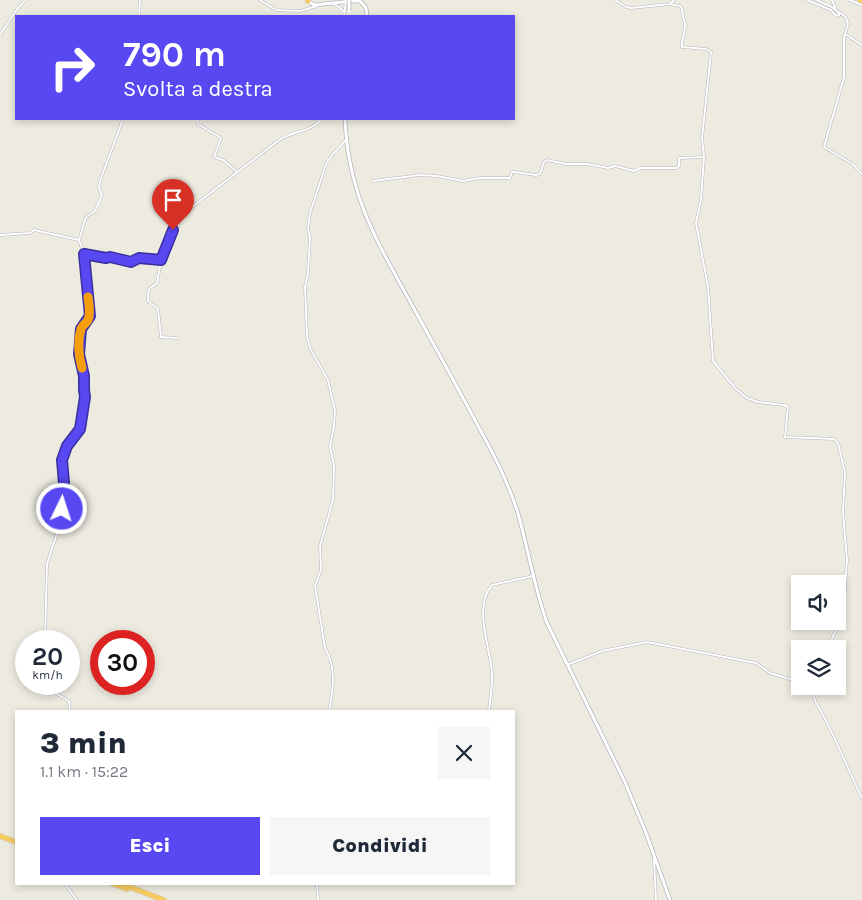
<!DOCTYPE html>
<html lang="it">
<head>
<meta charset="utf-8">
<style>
	:root { --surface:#fff; --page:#f6f6f7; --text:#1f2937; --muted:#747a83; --accent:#5848f2 }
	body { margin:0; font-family:Karla,sans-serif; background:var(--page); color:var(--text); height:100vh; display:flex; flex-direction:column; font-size:19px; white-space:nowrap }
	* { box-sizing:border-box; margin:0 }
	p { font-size:16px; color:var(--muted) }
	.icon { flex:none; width:28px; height:28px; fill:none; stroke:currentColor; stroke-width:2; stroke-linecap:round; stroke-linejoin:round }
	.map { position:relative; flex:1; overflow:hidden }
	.panel { position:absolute; left:15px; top:710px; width:500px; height:175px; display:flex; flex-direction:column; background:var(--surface); border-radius:0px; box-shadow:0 2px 8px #0003 }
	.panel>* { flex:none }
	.banner { position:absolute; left:15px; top:15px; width:500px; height:105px; border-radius:0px; box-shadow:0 2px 8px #0003; background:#5848f2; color:#fff; overflow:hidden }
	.buttons { position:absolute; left:791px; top:575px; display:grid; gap:10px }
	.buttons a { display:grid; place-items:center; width:55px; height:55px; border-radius:0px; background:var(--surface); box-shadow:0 2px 8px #0003; font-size:25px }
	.speed { position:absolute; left:15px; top:630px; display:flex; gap:10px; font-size:25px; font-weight:700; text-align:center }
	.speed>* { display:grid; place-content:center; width:65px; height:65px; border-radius:50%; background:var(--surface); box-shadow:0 2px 8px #0003; line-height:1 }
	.speed small { font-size:12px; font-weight:400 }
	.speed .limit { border:8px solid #d22; background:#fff; color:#111 }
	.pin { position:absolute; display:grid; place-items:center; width:42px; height:42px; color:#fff; margin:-51px -21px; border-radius:50% 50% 50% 0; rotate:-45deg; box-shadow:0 0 5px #0007 }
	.pin .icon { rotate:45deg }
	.me { position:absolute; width:55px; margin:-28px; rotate:4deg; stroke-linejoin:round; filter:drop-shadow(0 0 4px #0008) }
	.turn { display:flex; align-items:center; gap:18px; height:105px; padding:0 25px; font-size:22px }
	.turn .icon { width:65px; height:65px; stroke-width:2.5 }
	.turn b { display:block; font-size:35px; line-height:42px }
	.round { display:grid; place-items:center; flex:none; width:52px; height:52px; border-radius:0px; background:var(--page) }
	.overview { display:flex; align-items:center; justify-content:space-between; height:85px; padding:0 25px }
	h1 { font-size:30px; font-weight:800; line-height:38px }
	.cta { display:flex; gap:10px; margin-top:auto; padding:10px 25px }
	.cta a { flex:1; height:58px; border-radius:0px; background:var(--accent); color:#fff; font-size:20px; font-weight:800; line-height:58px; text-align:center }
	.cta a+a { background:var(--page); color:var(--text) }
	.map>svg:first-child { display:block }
</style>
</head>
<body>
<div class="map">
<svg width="862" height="900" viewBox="0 0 862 900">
	<rect width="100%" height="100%" fill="#edebe0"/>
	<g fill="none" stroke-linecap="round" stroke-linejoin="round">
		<g stroke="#b4b3bf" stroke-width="3">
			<path id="street" d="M260 0 276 10 300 11 317 6
				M615 0 626 7 631 8 670 4 674 0
				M807 0 831 10 836 16 839 15 838 12
				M817 0 830 6 846 17 848 24 844 37V77L824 147 853 164 862 174
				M832 0 835 8
				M849 0 862 5
				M334 4 340 8 344 12
				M670 4 680 6 682 9C682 17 685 20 685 26 685 33 681 40 682 47L706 49 711 52 702 138 704 157 701 199 696 223 708 287 713 361 735 388 747 398 758 402 784 405 788 407 785 437 834 439 838 443 845 473 843 512 847 560 845 589 838 626 827 649
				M139 16 140 0
				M344 16 346 1
				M845 34 862 45
				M0 35 15 12 25 0
				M197 119 198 124 221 138 214 157 223 160 237 172
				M373 181 420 175 437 176 463 181 480 178H510L512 172H514L536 175 540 174 544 162 547 160 566 164H587L608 168 615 166 634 171 640 168H677L679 166V158L704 157
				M0 235 30 233 34 230 79 240
				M84 254 131 262 139 258 161 260
				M177 338 161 337 158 309C148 299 146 307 149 289L157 283 162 255 179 217 279 140C293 131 311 132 322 119
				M45 641 47 564 61 521 63 509 64 483 62 460 67 447 80 429 85 397 83 390 85 376 79 351 81 329 87 322 90 312 84 254 79 240 86 217 95 211 102 195 99 188 100 181 123 119
				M567 665 602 651 647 642 756 663 770 673 800 682
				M52 684 57 694 69 701 70 711
				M817 686 814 696 815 701C834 732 846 766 862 798
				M329 711C333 690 337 668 325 648L315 586 321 570 320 546 333 500 334 465 330 447 334 426 335 410 328 380 310 348 307 335 305 287 308 273 310 238 308 228 310 213 326 164 333 154 346 140
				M489 711C490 699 493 685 492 672 490 648 473 605 492 585L533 576
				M654 859 656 900
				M65 884 77 900
				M317 884 318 900"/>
		</g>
		<g stroke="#b4b3bf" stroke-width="4.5">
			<path id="secondary" d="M308 1 314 5 352 1H360L366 8 367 16
				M345 119C348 199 381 248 418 316 443 361 467 405 491 450 501 469 510 489 517 510 528 548 534 586 547 623L624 780 646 833 670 900"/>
		</g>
		<g stroke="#ccc" stroke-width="6">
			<path id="highway" d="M308 0V1
				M860 0 862 1
				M0 836 16 842
				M113 884 127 889
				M122 884 164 900"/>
		</g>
		<use href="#street" stroke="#fff" stroke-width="2"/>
		<use href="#secondary" stroke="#fff" stroke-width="3"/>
		<use href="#highway" stroke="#f7cc61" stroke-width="5"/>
		<g stroke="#b4b3bf" stroke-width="4.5" stroke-linecap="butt">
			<path id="secondary-bridge" d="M349 11V0"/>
		</g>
		<use href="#secondary-bridge" stroke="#fff" stroke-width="3"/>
	</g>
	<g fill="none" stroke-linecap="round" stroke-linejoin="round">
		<g stroke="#392f9d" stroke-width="12">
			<path id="route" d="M62 509 64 483 62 460 67 446 80 429 85 397 84 390V376L79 354 81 329 90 316 84 254 106 258 110 257 131 262 139 258 161 260 173 230"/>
		</g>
		<use href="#route" stroke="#5848f2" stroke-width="9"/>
		<path stroke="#f59e0b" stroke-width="9" d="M82 368C79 357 77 342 81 329 82 325 86 324 88 320 91 313 89 304 88 297"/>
	</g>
</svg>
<div class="buttons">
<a><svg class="icon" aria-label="sound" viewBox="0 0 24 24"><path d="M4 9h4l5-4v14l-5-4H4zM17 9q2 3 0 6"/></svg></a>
<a><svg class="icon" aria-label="layers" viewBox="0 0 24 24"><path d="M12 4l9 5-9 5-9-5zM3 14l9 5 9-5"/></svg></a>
</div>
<div class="speed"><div>20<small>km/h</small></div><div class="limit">30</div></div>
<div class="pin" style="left:173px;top:230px;background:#d93025"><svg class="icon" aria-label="arrive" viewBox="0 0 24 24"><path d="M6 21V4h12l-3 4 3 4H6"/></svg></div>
<svg class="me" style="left:62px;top:509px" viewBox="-20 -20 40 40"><circle r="17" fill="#5848f2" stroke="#fff" stroke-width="3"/><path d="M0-11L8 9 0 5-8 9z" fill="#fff"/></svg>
<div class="banner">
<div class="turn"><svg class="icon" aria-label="right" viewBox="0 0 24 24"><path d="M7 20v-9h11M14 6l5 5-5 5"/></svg><div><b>790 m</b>Svolta a destra</div></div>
</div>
<section class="panel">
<div class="overview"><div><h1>3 min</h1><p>1.1 km · 15:22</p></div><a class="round"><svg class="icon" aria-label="close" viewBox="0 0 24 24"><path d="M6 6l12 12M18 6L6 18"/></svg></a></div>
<div class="cta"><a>Esci</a><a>Condividi</a></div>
</section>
</div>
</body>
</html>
